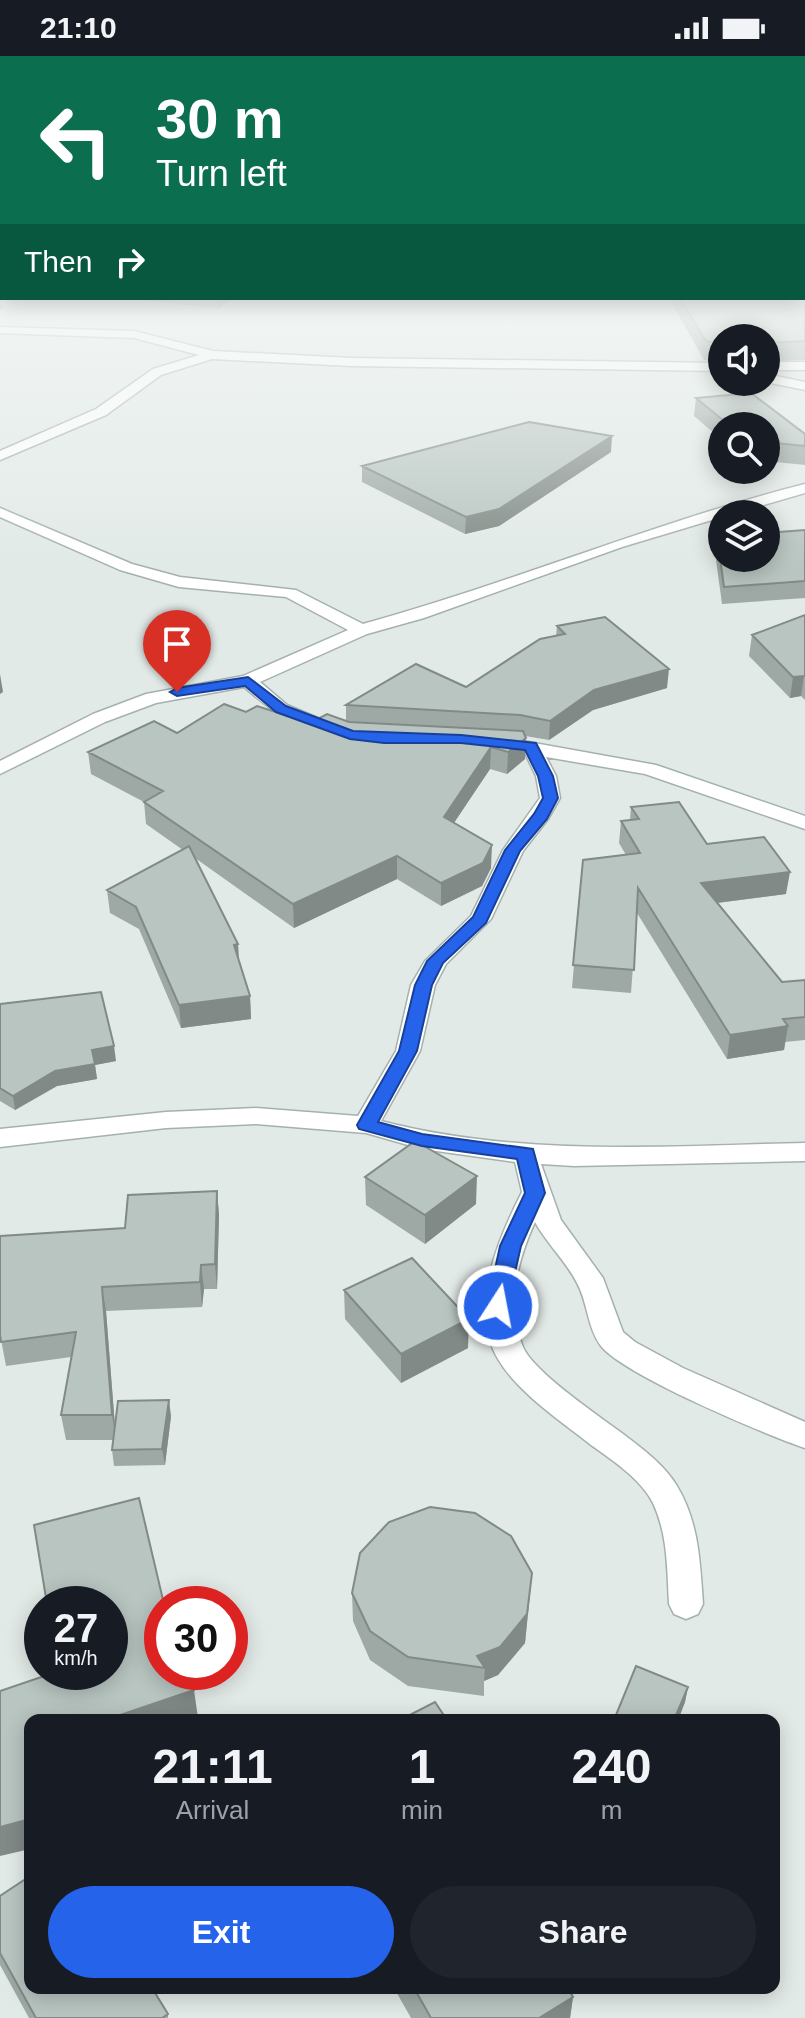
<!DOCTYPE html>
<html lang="en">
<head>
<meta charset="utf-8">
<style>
	:root { --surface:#171b24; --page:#20242c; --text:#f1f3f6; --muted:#9ea1a6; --accent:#2563eb }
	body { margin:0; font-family:Helvetica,sans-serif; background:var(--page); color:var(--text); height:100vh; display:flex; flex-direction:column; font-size:30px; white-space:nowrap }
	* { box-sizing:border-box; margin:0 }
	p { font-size:26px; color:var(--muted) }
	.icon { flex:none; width:44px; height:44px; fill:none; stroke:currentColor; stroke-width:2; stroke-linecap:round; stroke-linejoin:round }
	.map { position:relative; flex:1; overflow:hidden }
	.details { position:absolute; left:24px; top:1658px; width:756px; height:280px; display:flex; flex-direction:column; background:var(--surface); border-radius:16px; box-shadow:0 4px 20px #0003 }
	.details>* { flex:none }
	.banner { position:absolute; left:0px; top:0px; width:806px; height:244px; box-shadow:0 4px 20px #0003; background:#0b6e4f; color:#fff; overflow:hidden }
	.buttons { position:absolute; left:708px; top:268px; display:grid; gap:16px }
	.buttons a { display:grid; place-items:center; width:72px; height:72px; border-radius:50%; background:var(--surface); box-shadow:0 4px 20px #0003; font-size:40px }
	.speed { position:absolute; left:24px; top:1530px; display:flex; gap:16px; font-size:40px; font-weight:700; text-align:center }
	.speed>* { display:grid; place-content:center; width:104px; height:104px; border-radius:50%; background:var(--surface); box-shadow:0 4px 20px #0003; line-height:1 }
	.speed small { font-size:20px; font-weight:400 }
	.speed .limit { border:12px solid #d22; background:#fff; color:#111 }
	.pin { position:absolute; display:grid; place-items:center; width:68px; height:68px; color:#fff; margin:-82px -34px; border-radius:50% 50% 50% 0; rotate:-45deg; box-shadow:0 0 8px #0007 }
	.pin .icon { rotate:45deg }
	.me { position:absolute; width:88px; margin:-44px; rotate:11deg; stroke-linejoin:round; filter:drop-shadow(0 0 6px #0008) }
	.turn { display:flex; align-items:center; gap:28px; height:168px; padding:0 24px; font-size:36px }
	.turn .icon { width:104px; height:104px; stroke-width:2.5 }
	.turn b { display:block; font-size:56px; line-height:68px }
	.then { display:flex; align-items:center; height:76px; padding:0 24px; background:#0003; gap:16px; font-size:30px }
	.eta { display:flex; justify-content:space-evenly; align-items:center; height:136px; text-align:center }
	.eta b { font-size:48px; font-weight:600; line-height:56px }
	.primary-button { display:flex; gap:16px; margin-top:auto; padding:16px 24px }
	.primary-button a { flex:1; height:92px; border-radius:48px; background:var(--accent); color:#fff; font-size:32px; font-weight:600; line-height:92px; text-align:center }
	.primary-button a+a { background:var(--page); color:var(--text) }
	.status { display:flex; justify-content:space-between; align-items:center; height:56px; padding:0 40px; background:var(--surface); direction:ltr }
	.status svg { height:22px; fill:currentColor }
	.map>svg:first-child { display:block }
</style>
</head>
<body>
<div class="status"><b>21:10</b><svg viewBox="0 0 49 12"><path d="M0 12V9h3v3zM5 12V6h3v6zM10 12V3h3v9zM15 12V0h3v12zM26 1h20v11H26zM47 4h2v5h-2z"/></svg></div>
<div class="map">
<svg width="805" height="1962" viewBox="0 0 805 1962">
	<rect width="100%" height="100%" fill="#e2eae7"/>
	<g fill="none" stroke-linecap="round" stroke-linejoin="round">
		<g stroke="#a5b1ae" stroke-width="3">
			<path id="street" d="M0 271 134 275 213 295 351 302 722 307V315L351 310 212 303 161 319 106 359 0 404V395L96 353 153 313 199 299 134 282 0 277Z
				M766 306H805V314H766Z
				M766 318 805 326V334L766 326Z
				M805 428V437L733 458H722V461L622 491 424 562 367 578 260 626 287 649 327 666 329 670 327 674C301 680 263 647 244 631L156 647 105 666 0 718V705L93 658 146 638 243 620 348 574 286 541 179 531 120 514 0 461V452L132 508 180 521 296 534 363 568C512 527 655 466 805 428Z
				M495 680 656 709 805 760V773L645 718 546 701 556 720 560 742 548 763 523 795 491 863 446 908 435 929 420 995 381 1065C520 1101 663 1090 805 1087V1105L574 1110 541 1108 561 1164 603 1222 623 1276 635 1286 683 1312 805 1366V1392C766 1379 624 1319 601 1290 587 1271 588 1247 577 1227 566 1205 547 1188 535 1166 517 1205 506 1250 523 1291 533 1315 596 1358 619 1375 639 1390 664 1408 677 1430 699 1467 700 1506 703 1548L698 1558 686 1563 674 1558 669 1548C667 1513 668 1479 653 1447 641 1423 612 1404 591 1389 561 1365 518 1337 498 1303 468 1252 498 1183 522 1136L515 1106 422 1093 366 1077 256 1068 166 1072 0 1091V1073L166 1056 256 1052 358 1060 396 995 411 929 425 905 471 860 503 794 540 742 536 720 525 697 488 690 486 686 488 682Z"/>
		</g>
		<use href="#street" fill="#fff" fill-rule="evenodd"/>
	</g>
	<path fill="#9ea9a5" d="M805 235V304L766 305V282H722V306L704 304 669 242H804Z
		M129 242H232L218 253Z
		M696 342 805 378V409L766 405V370H722V384L694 360Z
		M611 396 499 470 465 478 362 426V410Z
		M715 465 722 502 805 474V542L722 548 713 482Z
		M805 559V644L801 640 790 642 749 600 752 579Z
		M557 570 667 632 593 654 549 684 525 680V703L507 718 490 713 454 767 491 812 482 830 441 850 397 823 294 872 195 802 238 888 239 906 250 940 251 963 181 972 139 873 110 857 107 834 183 794 146 768 144 746 91 718 88 696 177 677 246 656 288 660 316 664 346 665V649L466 631 556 580Z
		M631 751 707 788 786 838 718 847 782 926 805 924V984L785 986 784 994 727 1003 637 857 631 937 572 932 583 804 626 799 619 787 621 765 630 764Z
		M0 948 116 1005 95 1009 97 1023 57 1030 15 1054 0 1045Z
		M365 1121 476 1148 425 1188 366 1149Z
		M217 1135 219 1159 217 1233H204L202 1251 106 1255 115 1370 171 1360 165 1409 114 1410 112 1394 113 1384H66L61 1359 71 1301 6 1310 0 1278 125 1172Z
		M344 1234 468 1292 401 1327 345 1263Z
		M532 1517 525 1587 498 1619 484 1625V1640L408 1630 370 1604 353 1565 352 1537Z
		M688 1631 685 1646 678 1664H615L616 1659Z
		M0 1840 168 1958V1962H29L0 1909Z
		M394 1932H568L573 1941 570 1962H411Z"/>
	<path fill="#818a86" d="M0 238H1L3 253H0Z
		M218 242H232L218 253Z
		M612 380 611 396 499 470 465 478 466 461Z
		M669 613 667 632 593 654 549 684 550 665 594 634Z
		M0 618 3 636 0 638Z
		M804 619 801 640 790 642 793 621Z
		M526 682 525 703 507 718 508 696Z
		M491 691 490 713 443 783 444 761Z
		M492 789 491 812 482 830 441 850V827Z
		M397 800V823L294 872 293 848Z
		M790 816 786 838 699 849 701 827Z
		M238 888 239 910 234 889Z
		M250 940 251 963 181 972 179 949Z
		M788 970 784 994 727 1003 730 979Z
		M114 990 116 1005 95 1009 97 1023 57 1030 15 1054 13 1040 92 994Z
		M477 1120 476 1148 425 1188V1159Z
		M217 1135 219 1159 217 1233 215 1208Z
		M201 1209 204 1233 202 1251 200 1226Z
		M102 1231 106 1255 116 1384 112 1359Z
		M469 1263 468 1292 401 1327V1298Z
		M169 1344 171 1360 165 1409 162 1393Z
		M532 1517 525 1587 498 1619 484 1625 485 1612 477 1600Z
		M688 1631 685 1646 678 1664H674Z
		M194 1634 198 1662 194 1664H118L117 1660Z
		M30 1763V1793L0 1800V1771Z
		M573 1941 570 1962H539Z"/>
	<path fill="#b8c5c0" stroke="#818a86" stroke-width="2" d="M804 235 805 285 766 287V282H722V288L706 285 680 242H804Z
		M751 337 805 378V390L766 386V370H730L696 342Z
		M529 366 612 380 499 453 466 461 362 410Z
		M715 465 722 466V502H766V477L805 474V525L724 531Z
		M805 559V620L793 621 752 579Z
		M605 561 669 613 594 634 550 665 520 659 346 649 416 608 466 631 540 583 565 578 557 570Z
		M224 648 246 656 257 650 288 660 293 657 316 664 327 658 349 666 523 675 526 682 508 696 491 691 444 761 492 789 483 807 441 827 397 800 293 848 144 746 163 735 88 696 154 665 177 677Z
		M679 746 707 788 764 781 790 816 701 827 782 926 805 924V961L783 963 788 970 730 979 638 832 634 914 573 909 583 804 640 797 621 765 639 763 631 751Z
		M189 790 238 888 234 889 250 940 179 949 136 851 107 834Z
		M101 936 114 990 92 994 95 1008 55 1015 13 1040 0 1032V948Z
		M415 1085 477 1120 425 1159 365 1121Z
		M217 1135 215 1208 201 1209 200 1226 102 1231 112 1359H61L76 1276 1 1286 0 1278V1180L125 1172 128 1139Z
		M412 1202 469 1263 401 1298 344 1234Z
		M169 1344 162 1393 112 1394 118 1345Z
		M139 1442 164 1548H162V1616H188L194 1634 117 1660 119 1664H30V1763L0 1771V1635L56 1616H110V1548H47L34 1469Z
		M430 1451 475 1457 511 1480 532 1517 527 1558 500 1591 477 1600 485 1612 408 1601 370 1575 352 1537 360 1497 389 1466Z
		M636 1610 688 1631 674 1664H627L616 1659Z
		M435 1646 447 1664H400Z
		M30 1820V1932H152L168 1958 162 1962H36L0 1897V1840Z
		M414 1932H568L573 1941 539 1962H431Z"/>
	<linearGradient id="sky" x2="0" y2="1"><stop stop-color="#85b8dc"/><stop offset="0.46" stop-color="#f2f6f4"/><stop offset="1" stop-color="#f2f6f4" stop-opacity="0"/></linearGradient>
	<rect width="805" height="510" fill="url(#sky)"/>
	<path fill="#2563eb" stroke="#184099" stroke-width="2" d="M248 621 286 650 353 675 461 679 536 687 553 720 558 742 547 763 520 795 486 867 443 907 432 929 417 995 378 1066 422 1078 533 1093 545 1137 521 1190 506 1256H490L487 1250 500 1190 525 1137 517 1103 422 1090 359 1073 357 1069 399 995 415 929 427 905 473 861 505 794 534 758 543 742 538 720 525 694 461 687H384L350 683 276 656 245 630 177 640 170 636 177 632Z"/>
</svg>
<div class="buttons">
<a><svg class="icon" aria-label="sound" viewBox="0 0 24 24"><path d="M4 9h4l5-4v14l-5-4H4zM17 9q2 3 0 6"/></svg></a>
<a><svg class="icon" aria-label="search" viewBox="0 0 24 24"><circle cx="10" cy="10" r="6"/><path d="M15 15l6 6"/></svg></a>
<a><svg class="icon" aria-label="layers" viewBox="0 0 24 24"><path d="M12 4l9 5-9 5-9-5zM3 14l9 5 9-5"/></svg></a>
</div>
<div class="speed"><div>27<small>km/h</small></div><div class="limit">30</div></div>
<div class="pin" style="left:177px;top:636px;background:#d93025"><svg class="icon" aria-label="arrive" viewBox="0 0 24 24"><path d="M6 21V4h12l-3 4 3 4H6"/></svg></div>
<svg class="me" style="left:498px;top:1250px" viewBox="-20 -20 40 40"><circle r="17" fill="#2563eb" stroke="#fff" stroke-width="3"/><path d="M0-11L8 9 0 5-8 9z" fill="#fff"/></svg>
<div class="banner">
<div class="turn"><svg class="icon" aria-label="left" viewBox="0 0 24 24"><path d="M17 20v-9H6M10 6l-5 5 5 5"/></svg><div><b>30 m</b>Turn left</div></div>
<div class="then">Then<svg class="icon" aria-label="right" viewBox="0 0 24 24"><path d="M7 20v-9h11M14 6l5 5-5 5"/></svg></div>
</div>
<section class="details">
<div class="eta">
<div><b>21:11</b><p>Arrival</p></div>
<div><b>1</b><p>min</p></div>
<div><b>240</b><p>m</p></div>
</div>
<div class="primary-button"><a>Exit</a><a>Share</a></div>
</section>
</div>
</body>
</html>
